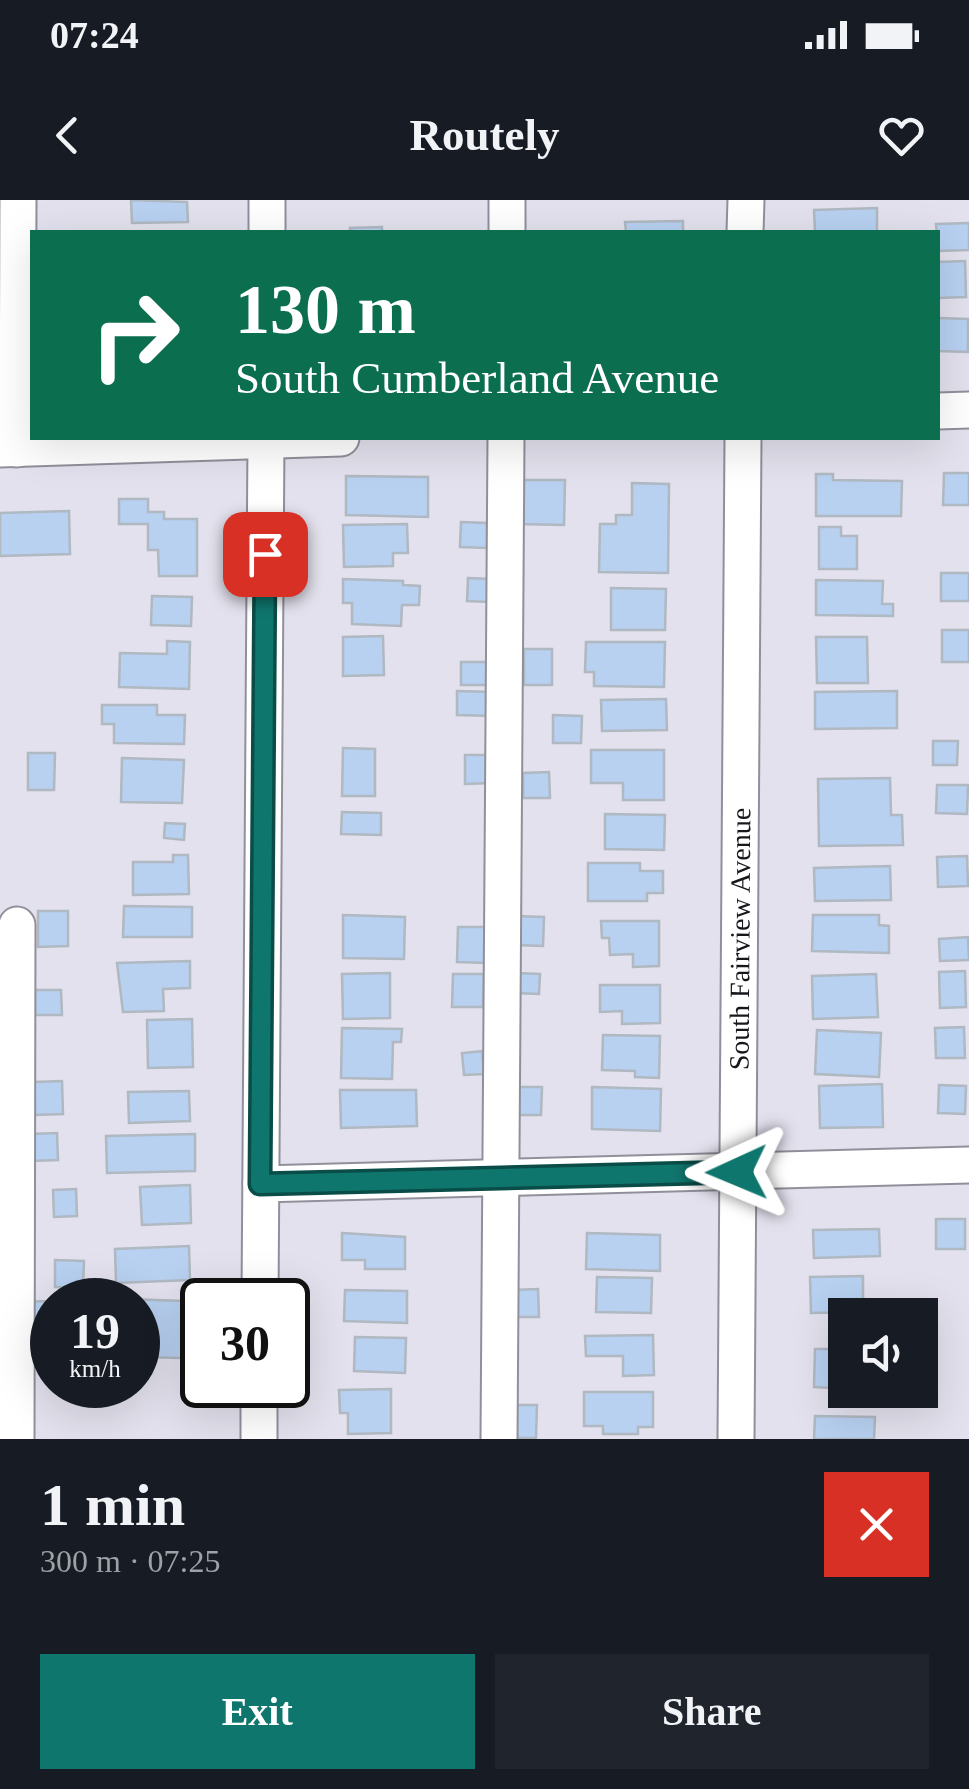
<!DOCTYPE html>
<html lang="en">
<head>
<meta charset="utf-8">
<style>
	:root { --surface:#171b24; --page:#20242c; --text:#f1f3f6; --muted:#9ea1a6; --accent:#0f766e }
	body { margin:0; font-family:Georgia,serif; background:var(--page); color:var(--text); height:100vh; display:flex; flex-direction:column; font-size:38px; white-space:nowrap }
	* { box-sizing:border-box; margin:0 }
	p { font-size:32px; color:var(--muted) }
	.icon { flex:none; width:55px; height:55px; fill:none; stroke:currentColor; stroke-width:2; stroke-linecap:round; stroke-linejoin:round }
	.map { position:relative; height:1239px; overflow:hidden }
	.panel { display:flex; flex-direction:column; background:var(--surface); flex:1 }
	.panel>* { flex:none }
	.hud { position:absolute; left:30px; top:30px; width:910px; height:210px; border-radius:0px; box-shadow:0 10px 40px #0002; background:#0b6e4f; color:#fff; overflow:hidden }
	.fabs { position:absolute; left:828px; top:1098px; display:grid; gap:20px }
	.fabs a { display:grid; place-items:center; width:110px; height:110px; border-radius:0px; background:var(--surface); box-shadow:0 10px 40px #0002; font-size:50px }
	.speed { position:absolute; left:30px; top:1078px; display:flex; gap:20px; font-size:50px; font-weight:700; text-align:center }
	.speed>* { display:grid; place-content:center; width:130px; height:130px; border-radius:50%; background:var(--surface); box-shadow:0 10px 40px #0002; line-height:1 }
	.speed small { font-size:25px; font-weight:400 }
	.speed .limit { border:5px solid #111; border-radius:15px; background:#fff; color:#111 }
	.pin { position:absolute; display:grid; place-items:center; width:85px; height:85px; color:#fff; margin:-42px; border-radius:20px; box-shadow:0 5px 15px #0006 }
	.me { position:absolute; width:110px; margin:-55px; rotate:269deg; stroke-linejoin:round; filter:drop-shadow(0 0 8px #0008) }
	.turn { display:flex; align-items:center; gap:35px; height:210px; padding:0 40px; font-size:45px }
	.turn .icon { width:130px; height:130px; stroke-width:2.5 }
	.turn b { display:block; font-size:70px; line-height:85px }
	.round { display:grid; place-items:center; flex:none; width:105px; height:105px; border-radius:0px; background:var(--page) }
	.overview { display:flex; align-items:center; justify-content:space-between; height:170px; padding:0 40px }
	h1 { font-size:60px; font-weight:600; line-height:75px }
	.button { display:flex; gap:20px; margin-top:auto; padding:20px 40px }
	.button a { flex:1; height:115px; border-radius:0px; background:var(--accent); color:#fff; font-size:40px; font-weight:600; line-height:115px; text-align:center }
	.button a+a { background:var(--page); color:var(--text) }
	.status { display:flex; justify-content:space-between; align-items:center; height:70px; padding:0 50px; background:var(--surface); direction:ltr }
	.status svg { height:28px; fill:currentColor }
	header { display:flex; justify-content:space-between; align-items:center; height:130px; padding:0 40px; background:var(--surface); font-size:45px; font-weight:600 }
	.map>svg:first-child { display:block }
</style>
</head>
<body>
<div class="status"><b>07:24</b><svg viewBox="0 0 49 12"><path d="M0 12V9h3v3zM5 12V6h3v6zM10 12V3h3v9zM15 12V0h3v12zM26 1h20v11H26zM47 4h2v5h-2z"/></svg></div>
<header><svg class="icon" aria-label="back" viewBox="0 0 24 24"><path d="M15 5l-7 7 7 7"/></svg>Routely<svg class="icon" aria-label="heart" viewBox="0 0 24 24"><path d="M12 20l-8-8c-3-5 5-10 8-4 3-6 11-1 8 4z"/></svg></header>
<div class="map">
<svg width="969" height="1239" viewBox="0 0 969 1239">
	<rect width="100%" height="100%" fill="#e2e1ed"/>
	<path fill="#b8d1f1" stroke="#b0b8c2" stroke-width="2.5" d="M131 0 187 2 188 22 132 23Z
		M877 8V32H815L814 10Z
		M683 21V32H626L625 22Z
		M969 23V50L938 51 936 24Z
		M382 27V32H350V28Z
		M965 61 966 97 938 98V62Z
		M938 118 968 119V152L938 151Z
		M944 273H969V305H943Z
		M816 274H833V280L902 281 901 316H816Z
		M346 276 428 277V317L346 315Z
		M518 280H565L564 325 517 324Z
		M632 283 669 284 668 373 599 372 600 324H616V315H632Z
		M119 299H148V312H164V319H197V376H159L158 350H148V324H119Z
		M69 311 70 354 0 356V313Z
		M461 322 487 323V348L460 347Z
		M407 324 408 353H393V366L344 367 343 325Z
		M819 327H841V336H857V369H819Z
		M941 373H969V401H941Z
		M468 378 490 379V402L467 401Z
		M343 379 403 381V385L420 386 419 405H402L401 426 352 424V403H343Z
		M816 380 883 381 882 404H893V416L816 415Z
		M611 388 666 389 665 430H611Z
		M152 396 192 397 191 426 151 425Z
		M942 430H969V462H942Z
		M383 436 384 475 343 476V437Z
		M816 437H867L868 483H817Z
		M167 441 190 442 189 489 119 487 120 453 167 454Z
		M586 442H665L664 487 594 486V472H585Z
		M524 449H552V485H524Z
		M461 462H492L491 485H461Z
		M457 491 493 492 492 516 457 515Z
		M897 491V528L815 529V492Z
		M666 499 667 530 602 531 601 500Z
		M102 505H157V515H185L184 544 114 543V524H102Z
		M553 515 582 516 581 543H553Z
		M933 541H958L957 565H933Z
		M343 548 375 549V596H342Z
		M591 550H664V600H623V583H591Z
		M28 553H55L54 590H28Z
		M465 555H490L491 583 465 584Z
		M122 558 184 560 182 603 121 602Z
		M549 572 550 598H523V573Z
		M890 578 891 615H902L903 645 819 646 818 579Z
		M937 585H968L967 614 936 613Z
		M342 612 381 613V635L341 634Z
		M605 614 665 615 664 650 605 649Z
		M165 623 185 624 184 640 164 638Z
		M173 655H188L189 694 133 695V662H173Z
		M967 656 968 686 938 687 937 657Z
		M588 663H640V671H663V693H647V701H588Z
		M890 666 891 700 815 701 814 668Z
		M124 706 192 707V737H123Z
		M38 711H68V746L38 747Z
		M343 715 405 717 404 759 343 758Z
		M813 715H879V725L889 726V753L812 751Z
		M515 716 544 717 543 746 515 745Z
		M601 721H659V766L633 767V754L610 755 609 738H602Z
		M458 727H487V763L457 762Z
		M968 737 969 760 940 761 939 739Z
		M190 761V788L163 789 164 811 123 812 117 763Z
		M965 771 966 807 940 808 939 772Z
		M390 773V818L343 819 342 774Z
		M516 773 540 774 539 794 515 793Z
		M453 774H484L483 807H452Z
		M876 774 878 817 813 819 812 776Z
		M600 785H660V823L622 824V811L600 812Z
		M35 790H61L62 815H35Z
		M192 819 193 867 148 868 147 820Z
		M964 827 965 858H936L935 828Z
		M342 828 402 829 401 842H393L392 879 341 878Z
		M817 830 881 833 879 877 815 874Z
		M603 835 660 836 659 878 635 877V871L602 870Z
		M482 851 484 874 464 875 462 853Z
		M62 881 63 914 35 915 34 882Z
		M882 884 883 927 820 928 819 886Z
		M939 885 966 886 965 914 938 913Z
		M515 887H542L541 915H515Z
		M592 887 661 889 660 931 592 929Z
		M340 890H416L417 926 341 928Z
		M189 891 190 921 129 923 128 892Z
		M57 933 58 960 30 961 29 934Z
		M195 934V971L107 973 106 936Z
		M190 985 191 1023 142 1025 140 987Z
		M76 989 77 1016 54 1017 53 990Z
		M936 1019H965V1049H936Z
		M879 1029 880 1056 814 1058 813 1030Z
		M342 1033 405 1037V1069H365V1060H342Z
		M587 1033 660 1035V1071L586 1069Z
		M189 1046 190 1080 116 1083 115 1049Z
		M55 1060 84 1061 83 1088 55 1087Z
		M863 1076V1112L811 1113 810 1077Z
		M597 1077 652 1078 651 1113 596 1112Z
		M538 1089 539 1117H512V1090Z
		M345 1090 407 1091V1123L344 1121Z
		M127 1099 183 1101 182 1158 138 1157V1100Z
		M52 1101V1133H34V1142H19L18 1102Z
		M653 1135 654 1175 623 1176V1156H586L585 1136Z
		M355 1137 406 1138 405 1173 354 1171Z
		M815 1149H845V1180H831V1188L814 1187Z
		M391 1189V1233L348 1234V1213H340L339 1190Z
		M584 1192H653V1227H638V1234H603V1226H584Z
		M513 1205H537L536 1238H513Z
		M815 1216 875 1217 874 1239H814Z"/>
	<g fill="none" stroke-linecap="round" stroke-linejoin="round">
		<g stroke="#90909b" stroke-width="39">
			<g id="minor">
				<path d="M267 32V0"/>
				<path d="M507 32V0"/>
				<path d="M745 32 746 0"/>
				<path d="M938 211 969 210"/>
				<path d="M0 249 341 238"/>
				<path d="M17 249 18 0"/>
				<path d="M261 984 969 965"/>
				<path d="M260 1100 266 238"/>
				<path d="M16 1239 17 725"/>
				<path d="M259 1239V1185"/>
				<path d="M499 1239 506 238"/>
				<path id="s1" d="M736 1239 743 238"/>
			</g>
		</g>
		<use href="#minor" stroke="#fff" stroke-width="35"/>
	</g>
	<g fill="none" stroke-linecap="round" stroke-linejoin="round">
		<g stroke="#0a4d48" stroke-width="25">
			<path id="route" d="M265 354 260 984 737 972"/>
		</g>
		<use href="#route" stroke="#0f766e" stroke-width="18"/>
	</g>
	<g text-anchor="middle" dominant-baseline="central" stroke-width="9" stroke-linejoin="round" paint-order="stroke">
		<g font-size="28" fill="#17161b" stroke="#efeefb">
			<text stroke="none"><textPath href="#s1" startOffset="500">South Fairview Avenue</textPath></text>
		</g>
	</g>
</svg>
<div class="fabs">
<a><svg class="icon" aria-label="sound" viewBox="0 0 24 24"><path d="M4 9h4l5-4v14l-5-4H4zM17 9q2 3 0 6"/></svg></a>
</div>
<div class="speed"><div>19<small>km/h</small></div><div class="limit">30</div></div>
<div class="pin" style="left:265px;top:354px;background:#d93025"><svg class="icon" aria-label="arrive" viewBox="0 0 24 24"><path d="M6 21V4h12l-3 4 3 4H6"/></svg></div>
<svg class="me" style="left:737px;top:972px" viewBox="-20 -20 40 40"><path d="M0-17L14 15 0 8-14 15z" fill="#0f766e" stroke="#fff" stroke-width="4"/></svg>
<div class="hud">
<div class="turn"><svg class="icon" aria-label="right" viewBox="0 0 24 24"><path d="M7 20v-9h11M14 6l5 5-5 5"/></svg><div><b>130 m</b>South Cumberland Avenue</div></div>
</div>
</div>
<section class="panel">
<div class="overview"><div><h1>1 min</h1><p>300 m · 07:25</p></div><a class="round" style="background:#d93025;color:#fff"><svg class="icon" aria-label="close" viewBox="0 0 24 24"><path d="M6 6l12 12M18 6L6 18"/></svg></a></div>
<div class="button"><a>Exit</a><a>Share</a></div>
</section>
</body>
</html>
